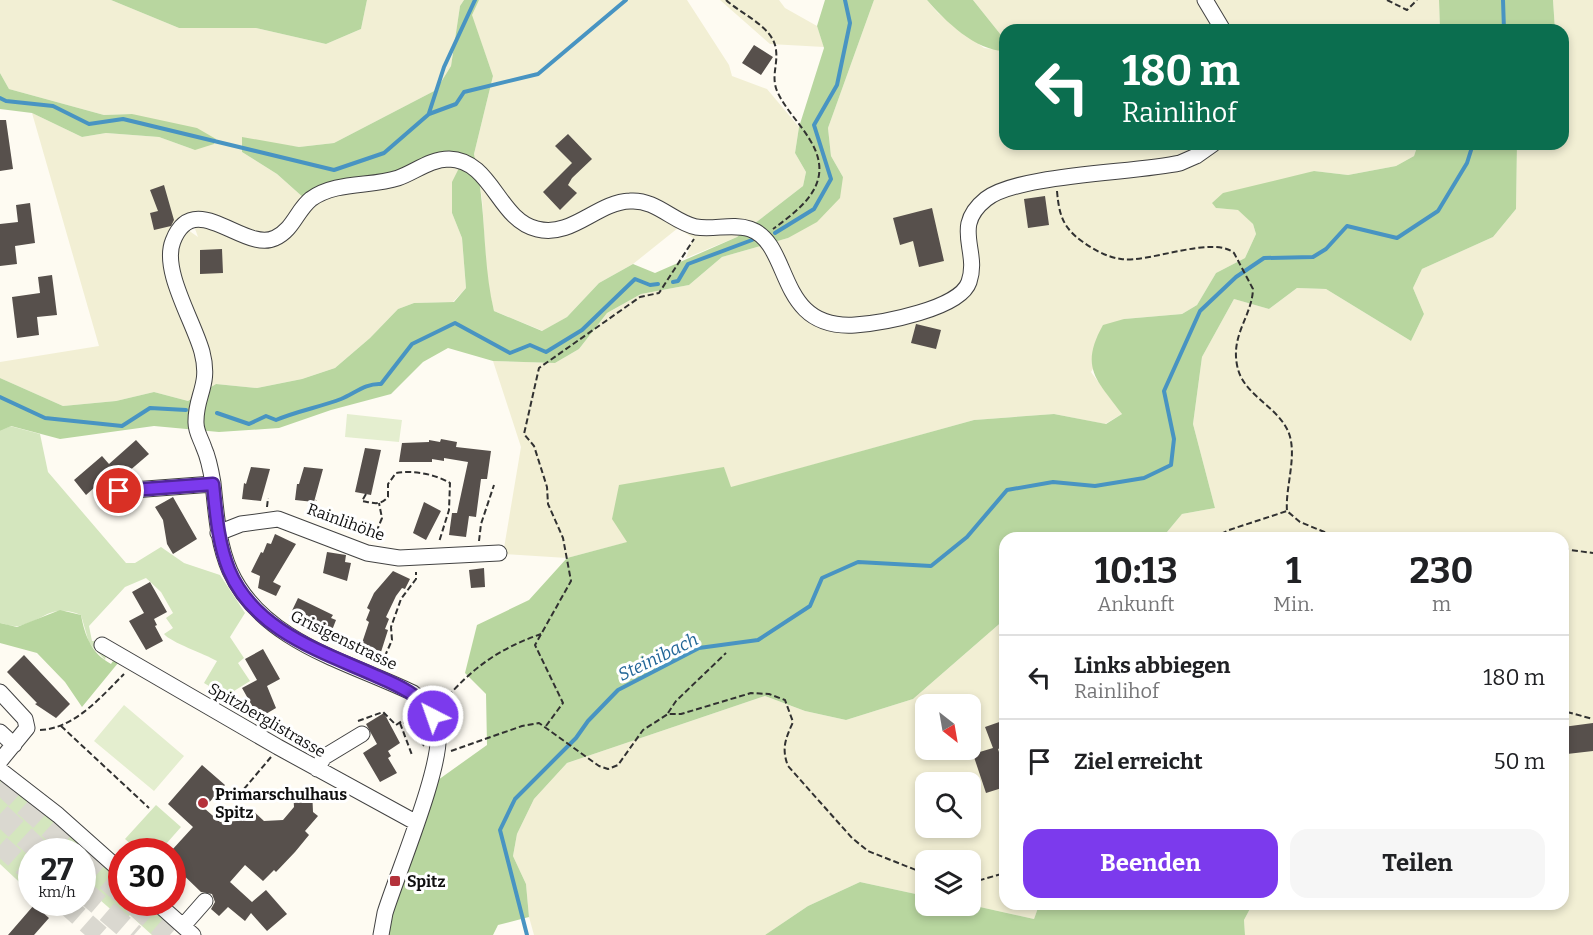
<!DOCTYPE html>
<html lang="de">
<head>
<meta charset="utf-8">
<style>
	:root { --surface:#fff; --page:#f6f6f6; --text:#202124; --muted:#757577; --line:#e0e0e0; --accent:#7c3aed }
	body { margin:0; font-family:Bitter,serif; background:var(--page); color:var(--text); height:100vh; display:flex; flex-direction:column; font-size:22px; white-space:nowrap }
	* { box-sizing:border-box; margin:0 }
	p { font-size:20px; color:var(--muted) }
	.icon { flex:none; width:33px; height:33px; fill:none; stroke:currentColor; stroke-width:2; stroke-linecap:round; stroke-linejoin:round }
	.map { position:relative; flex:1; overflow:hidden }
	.sheet { position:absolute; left:999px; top:532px; width:570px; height:378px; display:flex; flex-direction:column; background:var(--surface); border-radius:18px; box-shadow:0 3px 9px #0003 }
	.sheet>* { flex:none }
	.guide { position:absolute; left:999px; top:24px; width:570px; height:126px; border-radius:18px; box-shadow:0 3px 9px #0003; background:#0b6e4f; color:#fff; overflow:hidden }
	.needle { width:39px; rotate:149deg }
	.tools { position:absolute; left:915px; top:694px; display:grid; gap:12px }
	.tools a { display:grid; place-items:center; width:66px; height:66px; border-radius:12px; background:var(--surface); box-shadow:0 3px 9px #0003; font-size:30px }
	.speed { position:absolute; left:18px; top:838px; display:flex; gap:12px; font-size:30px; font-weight:700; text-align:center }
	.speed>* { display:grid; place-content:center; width:78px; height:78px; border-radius:50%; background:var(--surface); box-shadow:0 3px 9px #0003; line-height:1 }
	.speed small { font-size:15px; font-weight:400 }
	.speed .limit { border:9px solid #d22; background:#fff; color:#111 }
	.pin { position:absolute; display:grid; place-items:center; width:51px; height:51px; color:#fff; margin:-26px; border:3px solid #fff; border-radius:50%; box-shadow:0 2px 6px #0007 }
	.me { position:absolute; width:66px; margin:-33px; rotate:319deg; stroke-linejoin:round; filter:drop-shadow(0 0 4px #0008) }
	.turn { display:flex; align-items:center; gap:21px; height:126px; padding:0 24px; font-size:27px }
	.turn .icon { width:78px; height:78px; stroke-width:2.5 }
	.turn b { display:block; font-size:42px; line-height:51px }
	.eta { display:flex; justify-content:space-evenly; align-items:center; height:102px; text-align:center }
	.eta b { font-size:36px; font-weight:700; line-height:42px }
	.cta { display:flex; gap:12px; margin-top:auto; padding:12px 24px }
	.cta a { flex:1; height:69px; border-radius:18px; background:var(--accent); color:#fff; font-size:24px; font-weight:700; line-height:69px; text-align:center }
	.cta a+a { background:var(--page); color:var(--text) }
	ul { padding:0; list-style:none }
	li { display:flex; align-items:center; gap:18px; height:84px; padding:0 24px; border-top:2px solid var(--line) }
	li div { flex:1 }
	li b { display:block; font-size:22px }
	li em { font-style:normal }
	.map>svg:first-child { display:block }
</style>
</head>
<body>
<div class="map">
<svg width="1593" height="935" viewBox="0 0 1593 935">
	<rect width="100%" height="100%" fill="#fefbf2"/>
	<path fill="#f2efd4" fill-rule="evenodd" d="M0 0H111L179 28H256L326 44 361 29 367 0H464L460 6 451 66 436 90 334 143 299 147 255 141 242 152 277 174 305 199 284 229 265 238 205 217 169 243 200 356 199 394 188 401 154 392 116 401 63 406 0 378V362L99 346 32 113 82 137 106 133 159 137 195 150 132 114 104 115 9 89 0 73Z
		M479 0H687L729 65 732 76 767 89 799 127 795 153 806 172 803 186 737 237 686 258 693 238 678 228 633 264 599 283 567 317 543 331 494 311 487 282 482 198 474 154 493 76 471 14Z
		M720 0H779L785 8 817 26 824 47 770 44Z
		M874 0H927L938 13 984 48 1005 51V144H1418L1414 156 1396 166 1348 175 1314 171 1216 208 1239 210 1253 224 1256 234 1245 258 1216 273 1197 305 1182 314 1124 319 1091 372 1122 414 1105 424 1054 414 974 420 730 488 724 467 628 542 567 558 503 554 521 447 493 361 555 363 579 349 607 313 641 294 689 285 722 257 788 238 843 177 831 156 828 128Z
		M973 0H1439L1440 30H1005V40Z
		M1553 0H1593V935H1245L1244 920 1252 905 1563 904V538H1085L1087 536 1162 538 1182 514 1215 508 1193 424 1202 357 1234 299 1269 309 1297 288 1326 289 1411 341 1424 314 1413 288 1422 269 1493 237 1516 209 1517 144H1563V30H1555Z
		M436 164H461L452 213 462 238 466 288 453 302 414 303 398 309 370 338 335 368 302 379 257 388 216 384 208 389 175 268 181 234 188 230 198 237 194 226 198 224 261 246 317 199Z
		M1005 619V904L1039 905 1034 919 971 905 970 861H926L925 896 860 882 808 906 765 935H534L529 917 526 884 513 856 517 834 534 799 567 763 765 696 805 711 846 720 913 699ZM926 705H970V750H926ZM926 783H970V828H926Z"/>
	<path fill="#d4e6be" d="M10 426 40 434 48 472 126 563H135L161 547 184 563 220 575 245 613 230 637 244 658 238 663 250 681 226 696 204 683 217 661C205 654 170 642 164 634L173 628 166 618 173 613 161 592 146 578 125 587 89 626 92 641H96L97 651 106 656 105 660 89 643 81 615C51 603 45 620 19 626 13 627 5 624 0 623V431Z
		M3 778 121 877 122 903H151L173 922 162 935H152L130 915 124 921 83 885 82 852H32L31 893 0 864V781Z
		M156 805 181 827 159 852H140L125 839Z"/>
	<path fill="#b8d69f" d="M111 0H367L361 29 326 44 256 28H179Z
		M464 0H479L472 15 493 76 474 154 476 164 464 159 305 199 277 174 242 152V137L299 147 334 143 436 90 451 66 460 6Z
		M825 0H874L828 128 831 156 843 177 840 198 817 222 788 238 722 257 689 285 641 294 607 313 579 349 555 363 493 361 448 348 423 362 391 394 331 410 279 428 219 432 154 426 60 439 11 426 0 431V378L63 406 116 401 154 392 188 401 216 384 257 388 302 379 335 368 370 338 398 309 414 303 454 302 466 288 462 238 452 213V182L461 164 478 174C486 219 483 265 494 311L542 331 567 317 599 283 633 264 655 273 737 237 803 186 806 172 795 153 799 127 824 48 817 26Z
		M927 0H973L1005 40V51C976 51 945 21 927 0Z
		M1439 0H1553L1555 30H1440Z
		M0 73 9 89 104 115 132 114 197 128 216 139 214 144 195 150 159 137 106 133 82 137 32 113 0 109Z
		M1418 144H1517L1516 209 1493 237 1422 269 1413 288 1424 314 1411 341 1326 289 1297 288 1269 309 1234 299 1202 357 1193 424 1215 508 1182 514 1162 538H1005V619L913 699 846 720 805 711 765 696 567 763 534 799 517 834 513 856 526 884 529 917 498 925 493 935H389L394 909 438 780 487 745 486 694 465 673 477 625 529 600 567 558 627 542 612 519 619 485 724 467 731 487 974 420 1054 414 1106 424 1122 414C1097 380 1079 368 1103 325L1124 319 1182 314 1197 305 1216 273 1245 258 1256 234 1253 224 1238 210 1216 208 1212 203 1223 193 1314 171 1348 175 1396 166 1414 156Z
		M60 610 81 615C85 636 91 653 111 664L113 661 118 663 82 707 65 682 37 653 0 643V623L17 627Z
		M860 882 925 896 926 906 971 905 1034 919 1039 905H1252L1244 920 1245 935H765L808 906Z"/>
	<path fill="#e4eecf" d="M347 414 402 420 399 442 345 437Z
		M124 705 184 756 154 791 94 741Z"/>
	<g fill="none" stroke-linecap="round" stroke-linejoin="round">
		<path stroke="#4894c2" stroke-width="4" d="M1503 0 1504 30
			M0 98 6 101 53 106 89 124 123 119 334 170 384 153 429 114 456 104 464 92 538 74 626 0
			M429 113 444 67 475 0
			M775 233 814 209 831 179 814 125 837 85 850 23 845 0
			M673 282 678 281 688 264 752 240
			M0 397 45 418 122 426 150 408 186 410
			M217 413 249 424 266 416 276 420C297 411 320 407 341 399 355 393 366 383 381 384L412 344 455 323 510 353 530 345 546 352 582 330 635 279 650 285 658 284
			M527 935 500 830 515 799 576 738 588 721 618 690 699 648 758 640 810 606 822 578 858 562 931 566 967 537 1007 490 1053 482 1095 486 1144 478 1171 465 1174 439 1164 391 1200 311 1236 277 1264 258 1313 257 1326 249 1347 226 1397 238 1438 211 1467 163 1473 144"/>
	</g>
	<path fill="#57504c" d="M754 45 773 57 761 75 742 63Z
		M0 120H6L13 169 0 171Z
		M568 134 592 159 572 178 568 185 577 193 560 210 543 192 572 163 555 146Z
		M164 185 174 220 171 226 154 230 150 213 158 211 150 190Z
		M1045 196 1049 225 1028 228 1024 199Z
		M30 203 35 243 15 246 17 264 0 266V224L18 222 16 205Z
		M932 208 944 261 919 267 913 241 900 245 893 218Z
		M222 249 223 273 200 274V250Z
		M52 275 57 315 37 317 39 335 17 338 12 297 40 293 38 277Z
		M916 324 941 330 936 349 911 343Z
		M441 439 457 442 456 447 491 451 487 479H481L476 517 469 516 466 537 449 535 452 513H457L468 462 444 458V461L432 459V462H399L402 443 429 442V440L440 442Z
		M136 440 149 454 121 478 114 470 86 495 74 480 102 456 109 464Z
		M365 448 381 450 371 495 355 492Z
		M251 467 270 469 261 501 242 499 244 483 246 484Z
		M304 467 323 469 314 502 295 500 297 484H299Z
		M173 497 197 539 173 554 167 544 163 520 155 507Z
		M424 502 441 511 426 540 413 533Z
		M275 534 296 544 273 582 281 586 276 596 258 588 260 576 251 572 261 552 263 553 267 543 271 544Z
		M327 552 346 555 345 562 351 563 347 581 323 573Z
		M484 568 485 587 471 588 469 570Z
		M393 571 410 579 405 589 402 588 396 596 386 617 389 619 385 629 388 630 381 652 362 643 369 622 366 620 370 610 367 608 374 593Z
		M150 582 167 612 154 619 157 625 155 626 163 641 146 650 129 621 144 613 132 592Z
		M298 598 333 615 331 618 336 620 329 638 289 617Z
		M263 649 280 679 267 686 276 708 259 718 242 688 257 680 245 659Z
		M24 655 70 704 56 718 35 704 37 703 7 672Z
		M384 713 400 743 388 751 391 756 388 758 397 773 380 782 363 753 377 744 366 724Z
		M1005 720V746L998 749 1005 770V787L986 793 973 754 993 748 985 727Z
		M1593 723V751L1567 754 1563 727Z
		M202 765 225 785 204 808 220 822 237 821 250 808 264 821 283 820 294 807 293 790 312 789 313 812 318 816 305 831 309 835 295 852 276 872 274 870 263 881 245 865 230 882 252 902 266 890 287 914 267 931 251 913 245 921 228 907 219 916 211 909 215 902 212 894 201 892 172 864V850L193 827 168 804Z
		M34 905 49 918 34 935H8Z"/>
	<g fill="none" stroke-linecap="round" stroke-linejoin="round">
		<path stroke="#dad8d0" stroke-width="20" stroke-dasharray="20 10" stroke-linecap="butt" d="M0 845 32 874
			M64 903 100 935"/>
		<path stroke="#dad8d0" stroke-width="22" stroke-dasharray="22 11" stroke-linecap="butt" d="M0 783 76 852
			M0 814 41 852
			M82 858 122 893
			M82 890 134 935
			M133 903 170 935"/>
		<g stroke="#424242" stroke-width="17">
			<path id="minor" d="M1205 0 1223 30
				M119 491 213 484
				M218 533 241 524 278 519 367 553 399 558 499 553
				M102 645 278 747 415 822
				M0 692 25 719 27 728 0 761
				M0 732 14 745
				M317 769 324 757 362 734
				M0 770 58 815 122 872
				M157 903 193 935
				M183 926 205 901
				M381 935 385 913C397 874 443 766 438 731 436 715 425 703 413 693 349 662 262 642 230 571 218 544 216 512 213 483 211 471 209 459 204 448 201 439 196 432 196 423 195 395 211 386 202 352 194 322 161 270 173 241 194 187 244 253 275 238 293 230 297 210 311 199 336 181 371 187 398 178 415 172 430 159 449 159 492 160 498 220 537 229 572 238 597 202 630 201 656 199 673 222 696 227 714 230 733 223 750 229 793 244 775 330 855 325 882 323 960 309 969 282 980 250 951 227 986 199 1018 174 1135 173 1180 163L1196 156 1213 144"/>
		</g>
		<path stroke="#313131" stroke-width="2" stroke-dasharray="6 3" stroke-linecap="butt" d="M726 0C741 14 774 27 776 50 778 65 771 76 777 91 785 109 800 123 810 140 836 182 803 207 773 229
			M1387 0 1407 10 1417 0
			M1057 191C1059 215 1063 228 1083 242 1094 250 1107 257 1121 259 1150 263 1213 235 1234 253L1253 289C1252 316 1231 334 1237 365 1242 394 1274 404 1287 429 1299 452 1285 486 1287 511L1300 522 1339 538
			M366 494 362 501C374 503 380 506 388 497V484L396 473C413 470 435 474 450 483L449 510 439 542
			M267 507 268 498
			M313 518 316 500
			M1213 538 1229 530 1287 511
			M373 540 382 518 379 503
			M479 541 481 524 494 485
			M1563 549 1593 553
			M381 665 392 640 391 627 401 599 416 579V572
			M442 703C472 668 498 649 541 634
			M1567 712 1593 719
			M668 713 676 701 726 653
			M358 721 383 712 396 725 402 721 413 729 424 746
			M400 723 412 755
			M61 726 149 808
			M546 726 563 703 535 645 571 581 563 538 548 504 547 487 534 446 524 434 539 368 640 297 659 293 694 239
			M40 730C74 729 102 696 124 674
			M451 751 522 726 539 723 599 766 608 769 618 765 643 730 668 714H681L751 693 769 694 785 700 793 722C786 738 781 748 788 766L852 838 868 851 926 874
			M244 789 271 757
			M970 883 1005 873"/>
		<use href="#minor" stroke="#fff" stroke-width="15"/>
	</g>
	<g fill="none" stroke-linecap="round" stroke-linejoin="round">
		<g stroke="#51269a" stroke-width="15">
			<path id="route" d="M119 491 213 484C216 513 218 543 229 570 254 630 320 651 374 675 397 685 420 694 433 716"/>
		</g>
		<use href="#route" stroke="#7c3aed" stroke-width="10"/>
	</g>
	<g fill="#b4323b" stroke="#fff" stroke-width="2">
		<circle cx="203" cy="803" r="6"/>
		<rect x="389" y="875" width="12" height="12" rx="3"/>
	</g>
	<g text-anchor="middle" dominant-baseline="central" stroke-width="6" stroke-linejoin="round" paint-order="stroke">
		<g font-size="16" fill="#0f0f0f" stroke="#fff">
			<text transform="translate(346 522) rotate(20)">Rainlihöhe</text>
			<text transform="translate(344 640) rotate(26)">Grisigenstrasse</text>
			<text transform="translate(267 720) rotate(30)">Spitzberglistrasse</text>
		</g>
		<g font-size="16" font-weight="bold" fill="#0f0f0f" stroke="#fff" text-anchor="start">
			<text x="215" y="794">Primarschulhaus<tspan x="215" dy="18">Spitz</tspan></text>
			<text x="407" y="881">Spitz</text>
		</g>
		<g font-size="18" font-style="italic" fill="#226697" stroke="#fff">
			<text transform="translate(658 657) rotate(-26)">Steinibach</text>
		</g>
	</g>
</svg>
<div class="tools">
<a><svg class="needle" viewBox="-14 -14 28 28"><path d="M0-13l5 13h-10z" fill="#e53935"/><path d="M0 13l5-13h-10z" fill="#757577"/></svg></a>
<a><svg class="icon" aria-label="search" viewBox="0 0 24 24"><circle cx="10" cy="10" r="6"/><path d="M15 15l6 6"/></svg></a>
<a><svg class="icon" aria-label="layers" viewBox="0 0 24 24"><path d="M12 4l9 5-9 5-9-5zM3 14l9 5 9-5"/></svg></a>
</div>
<div class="speed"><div>27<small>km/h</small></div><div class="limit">30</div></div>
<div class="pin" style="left:119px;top:491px;background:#d93025"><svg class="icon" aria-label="arrive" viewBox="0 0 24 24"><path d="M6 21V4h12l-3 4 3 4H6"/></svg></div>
<svg class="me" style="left:433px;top:716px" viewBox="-20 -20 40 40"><circle r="17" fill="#7c3aed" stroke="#fff" stroke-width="3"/><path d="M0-11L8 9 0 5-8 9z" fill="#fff"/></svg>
<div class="guide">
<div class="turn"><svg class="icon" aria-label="left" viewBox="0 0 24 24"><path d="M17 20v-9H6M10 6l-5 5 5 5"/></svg><div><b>180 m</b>Rainlihof</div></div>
</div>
<section class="sheet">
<div class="eta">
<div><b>10:13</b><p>Ankunft</p></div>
<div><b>1</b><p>Min.</p></div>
<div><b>230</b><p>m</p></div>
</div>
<ul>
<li><svg class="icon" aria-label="left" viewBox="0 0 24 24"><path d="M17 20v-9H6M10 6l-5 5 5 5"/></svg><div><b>Links abbiegen</b><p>Rainlihof</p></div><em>180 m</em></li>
<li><svg class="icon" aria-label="arrive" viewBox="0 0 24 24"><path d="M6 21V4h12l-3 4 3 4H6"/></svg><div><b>Ziel erreicht</b></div><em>50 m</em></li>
</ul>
<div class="cta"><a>Beenden</a><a>Teilen</a></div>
</section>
</div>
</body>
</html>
